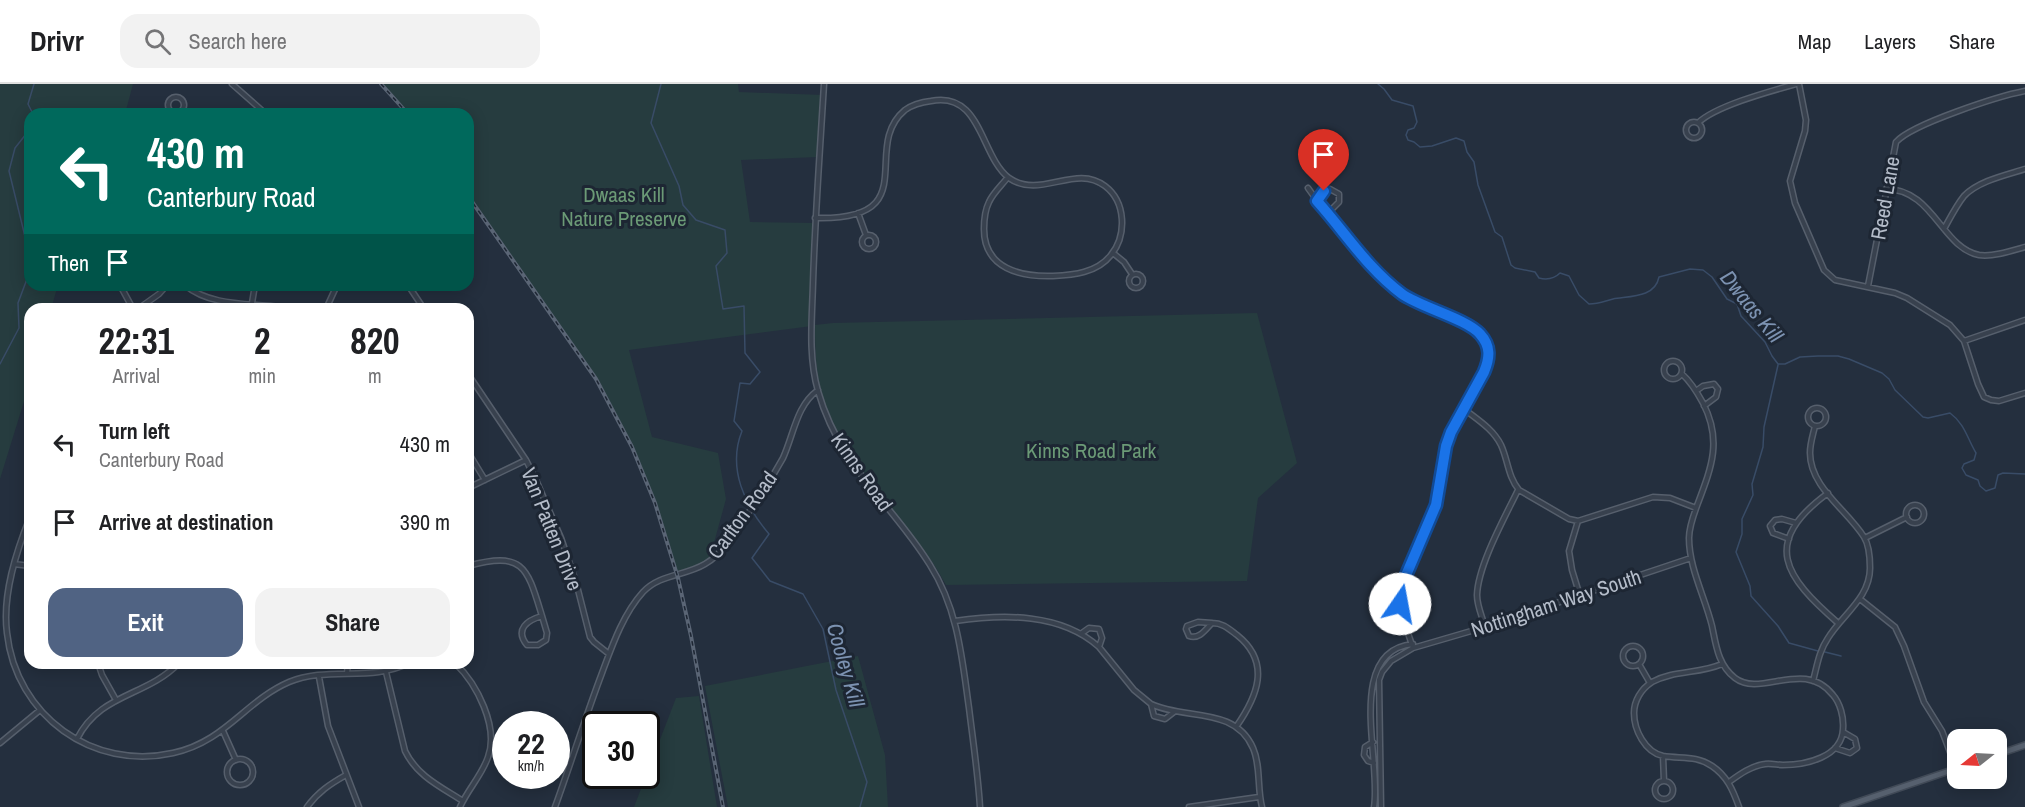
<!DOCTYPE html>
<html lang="en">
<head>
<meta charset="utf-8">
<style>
	:root { --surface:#fff; --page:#f2f2f2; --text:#202124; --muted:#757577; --line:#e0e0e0; --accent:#506383 }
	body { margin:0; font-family:"Archivo Narrow",sans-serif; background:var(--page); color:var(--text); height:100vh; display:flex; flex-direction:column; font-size:22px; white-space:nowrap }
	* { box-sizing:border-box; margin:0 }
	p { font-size:20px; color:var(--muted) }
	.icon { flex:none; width:33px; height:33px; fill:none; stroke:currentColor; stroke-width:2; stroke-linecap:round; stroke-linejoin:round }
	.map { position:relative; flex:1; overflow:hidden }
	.side { position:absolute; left:24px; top:219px; width:450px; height:366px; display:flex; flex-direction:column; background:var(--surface); border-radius:18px; box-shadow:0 3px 15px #0003 }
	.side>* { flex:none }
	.top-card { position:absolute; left:24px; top:24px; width:450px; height:183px; border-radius:18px; box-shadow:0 3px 15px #0003; background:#00695c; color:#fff; overflow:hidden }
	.needle { width:39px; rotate:252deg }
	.tools { position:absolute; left:1947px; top:645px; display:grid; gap:12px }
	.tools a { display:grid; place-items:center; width:60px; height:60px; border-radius:12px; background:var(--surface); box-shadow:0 3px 15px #0003; font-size:30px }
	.speed { position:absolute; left:492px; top:627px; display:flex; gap:12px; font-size:30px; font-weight:700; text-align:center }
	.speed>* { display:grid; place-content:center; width:78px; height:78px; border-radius:50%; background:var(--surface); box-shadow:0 3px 15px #0003; line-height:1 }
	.speed small { font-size:15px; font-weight:400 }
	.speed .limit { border:3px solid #111; border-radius:9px; background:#fff; color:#111 }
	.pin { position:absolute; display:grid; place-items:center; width:51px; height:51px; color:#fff; margin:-62px -26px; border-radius:50% 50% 50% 0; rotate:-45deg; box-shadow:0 0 6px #0007 }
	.pin .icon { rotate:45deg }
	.me { position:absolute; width:66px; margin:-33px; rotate:12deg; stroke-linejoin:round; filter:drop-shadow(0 0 4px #0008) }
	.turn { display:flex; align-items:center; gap:21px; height:126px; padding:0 24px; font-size:27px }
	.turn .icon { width:78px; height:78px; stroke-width:2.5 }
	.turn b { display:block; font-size:42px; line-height:51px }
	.then { display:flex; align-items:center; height:57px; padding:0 24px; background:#0003; gap:12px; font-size:22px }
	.eta { display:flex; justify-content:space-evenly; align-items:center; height:102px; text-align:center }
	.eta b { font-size:36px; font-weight:700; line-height:42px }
	.primary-button { display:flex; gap:12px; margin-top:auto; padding:12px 24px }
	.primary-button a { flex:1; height:69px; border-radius:18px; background:var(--accent); color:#fff; font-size:24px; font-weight:700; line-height:69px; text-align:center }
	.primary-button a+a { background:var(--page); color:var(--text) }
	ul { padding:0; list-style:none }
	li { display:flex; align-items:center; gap:18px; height:78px; padding:0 24px }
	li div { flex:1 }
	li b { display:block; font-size:22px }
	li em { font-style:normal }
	header { display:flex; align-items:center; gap:36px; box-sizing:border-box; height:84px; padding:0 30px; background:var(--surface); border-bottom:2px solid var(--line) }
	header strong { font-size:28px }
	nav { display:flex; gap:33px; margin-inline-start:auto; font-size:21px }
	.search { width:420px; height:54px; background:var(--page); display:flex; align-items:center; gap:15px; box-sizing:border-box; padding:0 21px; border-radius:18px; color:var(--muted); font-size:22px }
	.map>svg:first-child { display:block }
</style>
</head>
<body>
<header>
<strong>Drivr</strong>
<div class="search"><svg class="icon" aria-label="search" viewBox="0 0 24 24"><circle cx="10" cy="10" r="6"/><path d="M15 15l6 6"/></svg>Search here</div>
<nav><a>Map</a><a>Layers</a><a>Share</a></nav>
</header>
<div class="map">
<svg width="2025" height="723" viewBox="0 0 2025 723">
	<rect width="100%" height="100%" fill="#242f3e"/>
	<path fill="#263c3f" d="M0 0H133L125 30H30V201H58L51 225H30V298L0 395Z
		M380 0H738L739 8 823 11 818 73 741 76 750 138 815 139 812 242 629 266 652 353 718 369 726 415 709 477 677 490 656 423 621 341 598 299 468 114V30H405Z
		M1257 229 1297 379 1258 414 1247 497 946 501C927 465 900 437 875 406 854 381 834 350 824 319 816 294 815 267 815 241L833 239Z
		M858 572 885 671 888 723H728L705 602Z
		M699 612 717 723H634L676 614Z"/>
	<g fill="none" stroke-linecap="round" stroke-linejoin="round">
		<path stroke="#394c67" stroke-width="1.5" d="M661 0 651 39 679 102 683 121 696 136 725 146 727 169 716 182 723 225 744 222 745 269 760 288 750 300 740 299 734 337 742 347C727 384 745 422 769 450L752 474 770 497 803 510 823 545 836 606 867 698 860 723
			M1378 0 1384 5 1392 16 1413 22 1417 38 1414 44 1408 46 1406 51 1408 56 1414 58 1420 63 1432 62 1456 54 1464 57 1467 68 1474 78 1478 101 1495 148 1502 153 1511 181 1515 184 1535 188 1539 194C1547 196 1554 195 1560 189L1569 192 1579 211 1589 220C1598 220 1605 217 1613 215 1629 212 1655 214 1659 193L1690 185 1703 186 1712 193 1727 215 1737 220 1741 232 1765 258 1772 272 1778 280H1785L1800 273 1818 272H1838L1849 275 1882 289 1889 295 1895 306 1923 333 1928 334 1950 329C1965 340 1967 354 1976 369L1974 376 1964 380 1962 384 1966 391 1978 396 1980 402 1986 407 1995 404 1998 391 2003 389 2025 390
			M33 30 28 20 34 0
			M30 45 15 64 9 87 30 173
			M0 280 19 244 18 219 30 187
			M1778 281 1764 343 1763 363 1752 400 1753 411 1742 435V450L1736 468 1750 502 1751 512 1778 542 1789 559 1818 567
			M1825 568 1841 572"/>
		<g stroke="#565f6c" stroke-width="7">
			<path id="minor" d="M232 0 266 30
				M824 0C820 66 815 133 813 199 812 235 808 272 818 307 840 384 891 418 930 481 958 525 962 574 969 624 973 657 978 690 980 723
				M1799 0 1806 36 1805 47 1790 97 1795 119 1824 186 1835 196 1895 209 1907 214 1950 241 1964 257 1978 300 1984 313 1991 316 1999 317 2025 309
				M168 21a8 8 0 1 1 16 0a8 8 0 1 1-16 0Z
				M1686 46a8 8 0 1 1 16 0a8 8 0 1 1-16 0Z
				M1698 39C1715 22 1771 7 1796 0
				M1308 104C1333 139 1367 185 1403 210 1421 223 1469 236 1481 250 1491 262 1490 274 1484 289L1451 348 1444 370 1436 421 1401 506C1398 526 1407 545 1413 564
				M1886 105C1933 105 1942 164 1979 171 1993 173 2011 167 2025 163
				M1317 117 1324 107 1330 105 1339 110V118L1328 129
				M858 129 866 151
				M815 134C927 137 859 64 905 26 912 21 922 18 931 17 982 7 980 72 1009 94 1041 116 1075 79 1105 102 1126 118 1127 151 1111 171 1097 189 1073 191 1053 192 1021 193 984 185 984 145 984 136 985 126 989 118 993 109 1002 101 1008 93
				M1944 145C1950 134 1956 122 1964 112 1978 97 2006 91 2025 85
				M862 158a7 7 0 1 1 14 0a7 7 0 1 1-14 0Z
				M1113 169 1124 178 1132 190
				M1129 197a7 7 0 1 1 14 0a7 7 0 1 1-14 0Z
				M120 201 133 225
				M185 201C213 225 259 218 294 225
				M408 201 424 225
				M1868 202 1896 58C1912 40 1999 12 2025 7
				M252 219 255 201
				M138 225 159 210 167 201
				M326 225 337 201
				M1964 257 2025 236
				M1664 286a9 9 0 1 1 18 0a9 9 0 1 1-18 0Z
				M468 290 526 376 536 396 561 454 576 498 590 553 594 558 609 570
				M1682 290C1691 298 1697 308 1703 319 1722 356 1712 382 1698 419 1694 430 1689 442 1689 454 1689 484 1705 513 1712 542 1716 561 1718 581 1735 594 1761 614 1804 574 1833 611 1840 619 1844 633 1843 645 1842 673 1806 681 1783 681 1777 681 1771 679 1765 680 1751 682 1740 690 1729 698
				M1696 307 1703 302 1714 300 1718 305 1716 313 1704 322
				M1808 333a9 9 0 1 1 18 0a9 9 0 1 1-18 0Z
				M1464 325C1478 336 1493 345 1501 361 1508 376 1508 393 1519 406L1569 435 1578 437 1653 413 1670 414 1696 424
				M468 368 485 396
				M468 404 526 376
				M1828 409C1760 459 1785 493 1838 539
				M1906 430a9 9 0 1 1 18 0a9 9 0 1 1-18 0Z
				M30 433C16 468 2 511 7 549 16 632 93 687 173 669 225 658 245 617 289 598 328 582 372 598 409 579
				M1578 437 1569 467 1572 486 1580 512
				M1865 454 1907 433
				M1789 455 1773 449 1770 442 1775 436 1782 435 1796 439
				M14 480 30 482
				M468 482C524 467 527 483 542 532
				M1860 515 1895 543 1904 562 1924 618 1942 647 1956 684
				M542 532 547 549 546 556 538 561H527C514 545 528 536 542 532Z
				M955 537C1004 530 1061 529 1099 563
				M1198 538 1212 539C1206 545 1199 556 1189 552L1186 545 1187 542Z
				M1212 539C1223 539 1229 545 1237 551 1272 579 1257 613 1236 643
				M1485 543C1482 532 1477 522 1477 511 1478 481 1505 433 1518 406
				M1082 549 1089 544 1099 545 1102 554 1099 563 1134 606 1151 620 1154 632 1165 635 1174 628
				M1623 572a10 10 0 1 1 20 0a10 10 0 1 1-20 0Z
				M98 579 102 591 116 616
				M455 579C477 600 499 643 488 673 482 691 468 705 460 723
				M1639 580 1650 599
				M1722 580C1699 590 1674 586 1652 598 1641 605 1634 617 1634 629 1634 646 1645 668 1663 672 1681 675 1696 671 1712 682 1727 692 1733 706 1739 723
				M386 588 405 667C417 692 441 703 463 717
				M347 589 348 579
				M319 593 328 642 359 723
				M1813 597C1817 582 1819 567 1828 554 1842 531 1870 514 1870 484 1870 475 1869 461 1864 453 1847 426 1810 403 1810 369 1810 359 1813 351 1815 342
				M1151 620C1184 636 1235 622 1253 664 1261 682 1257 704 1262 723
				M223 647 236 676
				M77 655C100 609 146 613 179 579
				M1373 658 1365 663 1364 671 1368 677 1374 679
				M0 659 40 626
				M1835 664 1850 669 1857 664 1855 655 1843 648
				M1663 672 1664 697
				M227 688a13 13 0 1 1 26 0a13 13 0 1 1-26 0Z
				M1655 706a9 9 0 1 1 18 0a9 9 0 1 1-18 0Z
				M307 723C318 708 330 700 346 691
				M555 723C571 679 585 634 602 589 612 562 623 530 643 508 660 490 685 492 705 480 723 470 738 445 749 428 761 411 773 392 783 374 794 350 796 322 818 306
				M1189 723 1259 713
				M1374 723C1382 678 1344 567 1413 560
				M1381 723 1379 596 1382 588 1391 577 1413 564 1485 543 1691 474"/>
		</g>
		<g stroke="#414a57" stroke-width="8">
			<path id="major" d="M1996 671 2025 661
				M1843 723 1958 684"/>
		</g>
		<use href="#minor" stroke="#38414e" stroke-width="4"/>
		<use href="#major" stroke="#56606e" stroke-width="5"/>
		<g stroke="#5a6575" stroke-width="4">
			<path id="rail" d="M381 0 408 30
				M468 112 596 295 632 363 655 419 678 494 691 552 723 723"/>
		</g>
		<use href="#rail" stroke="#1d2633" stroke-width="1.5" stroke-dasharray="4.5" stroke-linecap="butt"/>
	</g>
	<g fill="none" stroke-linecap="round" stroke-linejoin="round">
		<g stroke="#114b97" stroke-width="15">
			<path id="route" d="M1324 107 1317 117C1345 148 1367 184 1402 210 1420 223 1467 235 1480 250 1491 262 1490 274 1484 288L1451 348 1446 362 1436 421 1404 496 1400 520"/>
		</g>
		<use href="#route" stroke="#1a73e8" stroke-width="10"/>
	</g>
	<g text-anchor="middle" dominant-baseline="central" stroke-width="6" stroke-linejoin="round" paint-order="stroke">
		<g font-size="21" fill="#6b9a76" stroke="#1d2633">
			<text x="624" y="110">Dwaas Kill<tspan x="624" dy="24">Nature Preserve</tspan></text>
			<text x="1091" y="366">Kinns Road Park</text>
		</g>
		<g font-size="21" fill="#b4bcc9" stroke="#1d2633">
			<text transform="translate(1885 114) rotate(-80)">Reed Lane</text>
			<text transform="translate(862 388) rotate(55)">Kinns Road</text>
			<text transform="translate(742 431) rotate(-54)">Carlton Road</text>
			<text transform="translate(552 445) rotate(68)">Van Patten Drive</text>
			<text transform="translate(1556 519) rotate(-18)">Nottingham Way South</text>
		</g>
		<g font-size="22" font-style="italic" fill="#7c92b1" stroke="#1d2633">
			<text transform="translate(1752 222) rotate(51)">Dwaas Kill</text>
			<text transform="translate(846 581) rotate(74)">Cooley Kill</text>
		</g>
	</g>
</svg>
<div class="tools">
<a><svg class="needle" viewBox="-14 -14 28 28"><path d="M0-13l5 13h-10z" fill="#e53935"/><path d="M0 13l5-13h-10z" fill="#757577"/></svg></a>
</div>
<div class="speed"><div>22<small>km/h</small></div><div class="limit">30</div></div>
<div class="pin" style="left:1324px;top:107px;background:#d93025"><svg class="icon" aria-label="arrive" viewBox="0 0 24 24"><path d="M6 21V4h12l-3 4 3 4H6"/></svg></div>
<svg class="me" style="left:1400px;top:520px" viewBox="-20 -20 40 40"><circle r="19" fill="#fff"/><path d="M0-13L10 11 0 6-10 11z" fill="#1a73e8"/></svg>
<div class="top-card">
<div class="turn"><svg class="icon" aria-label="left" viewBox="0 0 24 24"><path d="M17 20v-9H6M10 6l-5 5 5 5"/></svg><div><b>430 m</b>Canterbury Road</div></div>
<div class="then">Then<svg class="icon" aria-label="arrive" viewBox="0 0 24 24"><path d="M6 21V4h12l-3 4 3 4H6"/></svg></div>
</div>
<section class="side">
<div class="eta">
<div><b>22:31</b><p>Arrival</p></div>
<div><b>2</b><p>min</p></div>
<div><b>820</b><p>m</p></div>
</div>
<ul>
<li><svg class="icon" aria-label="left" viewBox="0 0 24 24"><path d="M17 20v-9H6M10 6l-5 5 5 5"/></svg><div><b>Turn left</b><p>Canterbury Road</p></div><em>430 m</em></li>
<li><svg class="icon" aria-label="arrive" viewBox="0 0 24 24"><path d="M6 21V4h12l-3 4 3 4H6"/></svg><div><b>Arrive at destination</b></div><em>390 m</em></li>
</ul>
<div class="primary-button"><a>Exit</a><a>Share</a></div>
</section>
</div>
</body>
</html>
